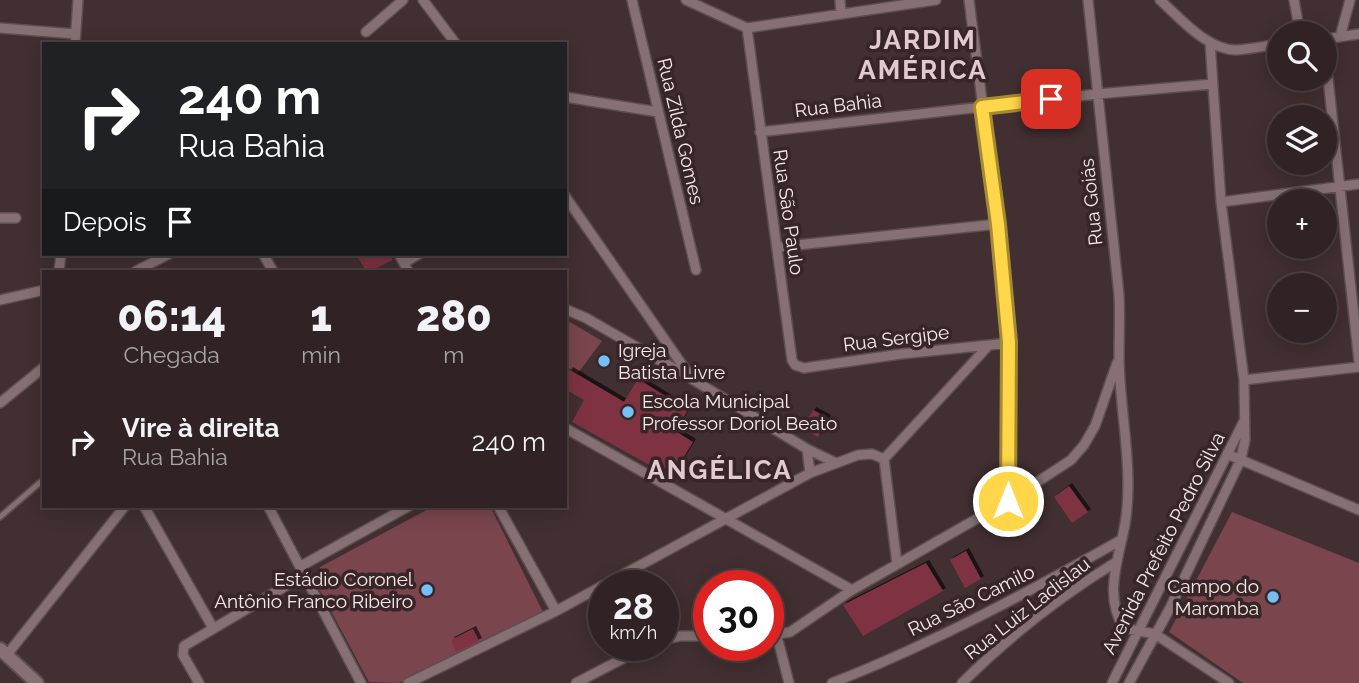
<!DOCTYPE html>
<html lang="pt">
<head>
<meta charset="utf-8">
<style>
	:root { --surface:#312325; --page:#3d2f32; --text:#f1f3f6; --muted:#a8a4a7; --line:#4c4042 }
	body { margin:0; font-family:Raleway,sans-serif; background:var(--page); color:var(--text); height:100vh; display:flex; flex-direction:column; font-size:26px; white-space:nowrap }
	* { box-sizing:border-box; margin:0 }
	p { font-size:23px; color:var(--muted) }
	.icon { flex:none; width:38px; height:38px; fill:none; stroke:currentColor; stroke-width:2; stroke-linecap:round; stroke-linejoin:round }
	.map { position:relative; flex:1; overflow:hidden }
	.drawer { position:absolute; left:42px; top:270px; width:525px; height:238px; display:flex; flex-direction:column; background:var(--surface); border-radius:0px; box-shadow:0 4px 18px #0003,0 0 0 2px var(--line) }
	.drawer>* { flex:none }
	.top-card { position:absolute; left:42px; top:42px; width:525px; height:214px; border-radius:0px; box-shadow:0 4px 18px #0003,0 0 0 2px var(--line); background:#202124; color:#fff; overflow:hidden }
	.buttons { position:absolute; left:1267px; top:21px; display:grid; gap:14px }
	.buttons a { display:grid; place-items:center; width:70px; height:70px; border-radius:50%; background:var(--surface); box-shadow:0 4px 18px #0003,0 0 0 2px var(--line); font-size:35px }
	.speed { position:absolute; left:588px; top:570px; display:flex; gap:14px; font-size:35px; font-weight:700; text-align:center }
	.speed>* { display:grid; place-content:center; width:91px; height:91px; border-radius:50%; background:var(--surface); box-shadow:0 4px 18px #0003,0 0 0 2px var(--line); line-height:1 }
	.speed small { font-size:18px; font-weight:400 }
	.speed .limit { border:10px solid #d22; background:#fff; color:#111 }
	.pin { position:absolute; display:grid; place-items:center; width:60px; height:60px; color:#fff; margin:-30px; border-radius:14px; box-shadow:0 4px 10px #0006 }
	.me { position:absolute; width:77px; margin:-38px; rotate:0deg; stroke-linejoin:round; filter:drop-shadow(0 0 5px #0008) }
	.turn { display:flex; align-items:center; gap:24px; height:147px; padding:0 21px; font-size:32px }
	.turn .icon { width:91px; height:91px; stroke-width:2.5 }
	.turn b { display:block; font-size:49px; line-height:60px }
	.then { display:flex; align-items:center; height:66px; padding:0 21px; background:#0003; gap:14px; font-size:26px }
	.eta { display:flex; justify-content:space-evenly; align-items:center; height:119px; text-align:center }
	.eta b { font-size:42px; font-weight:800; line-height:49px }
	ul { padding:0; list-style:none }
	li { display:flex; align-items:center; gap:21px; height:105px; padding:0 21px }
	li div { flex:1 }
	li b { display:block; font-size:26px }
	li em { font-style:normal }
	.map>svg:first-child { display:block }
</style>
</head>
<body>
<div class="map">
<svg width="1359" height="683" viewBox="0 0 1359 683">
	<defs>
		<filter id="shadow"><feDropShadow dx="3" dy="-3" stdDeviation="0" flood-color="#0009"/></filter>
	</defs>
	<rect width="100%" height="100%" fill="#412f31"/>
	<path fill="#7a454d" d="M565 319 602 341 578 373 565 366Z
		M434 506H490L543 612 411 679 398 683 369 682 316 583 320 567Z
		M1232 512 1359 563V683H1243L1169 632Z"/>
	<path fill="#7e3342" filter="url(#shadow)" d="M356 254H389L393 260 370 271H366Z
		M570 370 624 402 638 379 688 410 675 431 693 442 671 477 572 422 584 400 565 389V378Z
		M813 410 828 418 818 437 803 429Z
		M1069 486 1088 512 1072 523 1054 497Z
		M966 551 981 579 965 588 950 560Z
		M926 563 943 591 863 636 843 605Z
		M473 629 479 641 456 652 451 640Z"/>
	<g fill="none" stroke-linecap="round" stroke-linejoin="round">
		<g stroke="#5d4e4f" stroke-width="8">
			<path id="service" d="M0 517 44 479"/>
		</g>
		<g stroke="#5d4e4f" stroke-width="12">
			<path id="minor" d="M423 0 456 44
				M632 0 696 270
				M686 0 747 28 936 0
				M840 0 841 14
				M969 0 998 224 1009 343 1008 501
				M1088 0 1119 295C1120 316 1119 337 1119 359 1120 414 1134 470 1125 524 1119 558 1103 596 1124 628L1155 634 1229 683
				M1160 0C1180 18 1207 50 1236 50 1250 49 1265 46 1279 44
				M1294 0 1300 33
				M0 28 75 34
				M747 28 792 360 795 365 804 368 901 354 1009 343
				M366 32 403 0
				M1340 37 1350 0
				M1325 39 1359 34
				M75 44 78 0
				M1325 51 1359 362
				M565 97 658 112
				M760 132 1097 94 1213 84
				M565 196 692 379 807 449 834 462
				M1221 202 1359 184
				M0 218H16
				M778 247 998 224
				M263 254 273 271
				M399 254 408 271
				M404 263 419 254
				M59 271 61 254
				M136 271 169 254
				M0 300 44 290
				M565 309 586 318 687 376
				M1244 380 1359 367
				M0 403 44 367
				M565 428 852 590
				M807 449 810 473
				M1227 454 1359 510
				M884 459 897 564
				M144 506 213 628
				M268 506 361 683
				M498 506 556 611
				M301 566 409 506
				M768 636 790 632 852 590 1008 501 1071 460 1084 445 1095 426 1117 363
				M777 636 789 683
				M663 640 680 636H709
				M6 656 125 506
				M199 683 183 655 184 646 306 574
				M408 683 556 611 810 473 858 455 872 454 884 459 989 345
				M576 683 647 646
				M832 683C932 644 1027 593 1121 540
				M962 683C1008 637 1061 596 1116 562
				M1112 683 1244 421
				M1129 683 1170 608 1241 459 1245 440 1244 380 1221 202 1210 42"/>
		</g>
		<g stroke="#5d4e4f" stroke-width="16">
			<path id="tertiary" d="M0 649 37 683"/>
		</g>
		<use href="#service" stroke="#867073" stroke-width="4.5"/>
		<use href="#minor" stroke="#867073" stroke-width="9"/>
		<use href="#tertiary" stroke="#867073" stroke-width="12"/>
	</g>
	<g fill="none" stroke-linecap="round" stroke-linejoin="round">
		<g stroke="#a68a30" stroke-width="18">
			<path id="route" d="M1008 501 1009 342 998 224 982 107 1051 99"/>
		</g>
		<use href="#route" stroke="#ffd54a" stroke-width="12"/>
	</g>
	<g fill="#74c0f6" stroke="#372527" stroke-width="2.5">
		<circle cx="604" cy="361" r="7"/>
		<circle cx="628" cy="412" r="7"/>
		<circle cx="427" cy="590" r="7"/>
		<circle cx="1273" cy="597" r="7"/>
	</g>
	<g text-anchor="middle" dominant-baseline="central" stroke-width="7" stroke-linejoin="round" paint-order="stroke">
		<g font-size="19" fill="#f6e9ea" stroke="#372527">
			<text transform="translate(838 105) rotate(-7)">Rua Bahia</text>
			<text transform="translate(681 131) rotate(77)">Rua Zilda Gomes</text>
			<text transform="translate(1091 202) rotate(-96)">Rua Goiás</text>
			<text transform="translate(789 212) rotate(82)">Rua São Paulo</text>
			<text transform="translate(896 338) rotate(-7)">Rua Sergipe</text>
			<text transform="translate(1163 543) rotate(-63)">Avenida Prefeito Pedro Silva</text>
			<text transform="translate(971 600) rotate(-26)">Rua São Camilo</text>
			<text transform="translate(1027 608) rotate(-38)">Rua Luiz Ladislau</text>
		</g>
		<g font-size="19" fill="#f6e9ea" stroke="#372527" text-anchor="start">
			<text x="618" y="350">Igreja<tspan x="618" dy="22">Batista Livre</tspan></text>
			<text x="642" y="401">Escola Municipal<tspan x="642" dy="22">Professor Doriol Beato</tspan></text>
			<text x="413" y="579" text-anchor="end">Estádio Coronel<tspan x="413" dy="22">Antônio Franco Ribeiro</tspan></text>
			<text x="1259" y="586" text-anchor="end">Campo do<tspan x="1259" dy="22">Maromba</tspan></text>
		</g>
		<g font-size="26" font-weight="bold" letter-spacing="2" fill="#e2cacd" stroke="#372527">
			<text x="923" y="40">JARDIM<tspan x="923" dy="30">AMÉRICA</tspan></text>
			<text x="720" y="470">ANGÉLICA</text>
		</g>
	</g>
</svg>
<div class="buttons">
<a><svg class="icon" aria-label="search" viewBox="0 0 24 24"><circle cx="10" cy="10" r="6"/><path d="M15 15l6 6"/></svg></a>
<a><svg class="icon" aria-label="layers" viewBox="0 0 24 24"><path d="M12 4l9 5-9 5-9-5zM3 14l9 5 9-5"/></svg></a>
<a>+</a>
<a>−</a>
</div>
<div class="speed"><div>28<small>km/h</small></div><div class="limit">30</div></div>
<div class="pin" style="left:1051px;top:99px;background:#d93025"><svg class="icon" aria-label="arrive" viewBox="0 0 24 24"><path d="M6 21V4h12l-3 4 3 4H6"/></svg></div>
<svg class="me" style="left:1008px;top:501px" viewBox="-20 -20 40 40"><circle r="17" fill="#ffd54a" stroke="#fff" stroke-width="3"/><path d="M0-11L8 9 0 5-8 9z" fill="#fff"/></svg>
<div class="top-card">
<div class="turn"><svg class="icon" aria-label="right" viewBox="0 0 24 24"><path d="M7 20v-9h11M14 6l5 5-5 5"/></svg><div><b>240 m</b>Rua Bahia</div></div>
<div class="then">Depois<svg class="icon" aria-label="arrive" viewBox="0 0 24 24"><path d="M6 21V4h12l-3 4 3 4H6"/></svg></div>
</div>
<section class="drawer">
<div class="eta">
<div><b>06:14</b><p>Chegada</p></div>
<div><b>1</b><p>min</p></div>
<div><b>280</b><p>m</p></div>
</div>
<ul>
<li><svg class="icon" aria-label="right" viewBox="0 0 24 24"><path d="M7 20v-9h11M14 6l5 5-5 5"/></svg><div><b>Vire à direita</b><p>Rua Bahia</p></div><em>240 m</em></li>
</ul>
</section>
</div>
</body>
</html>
